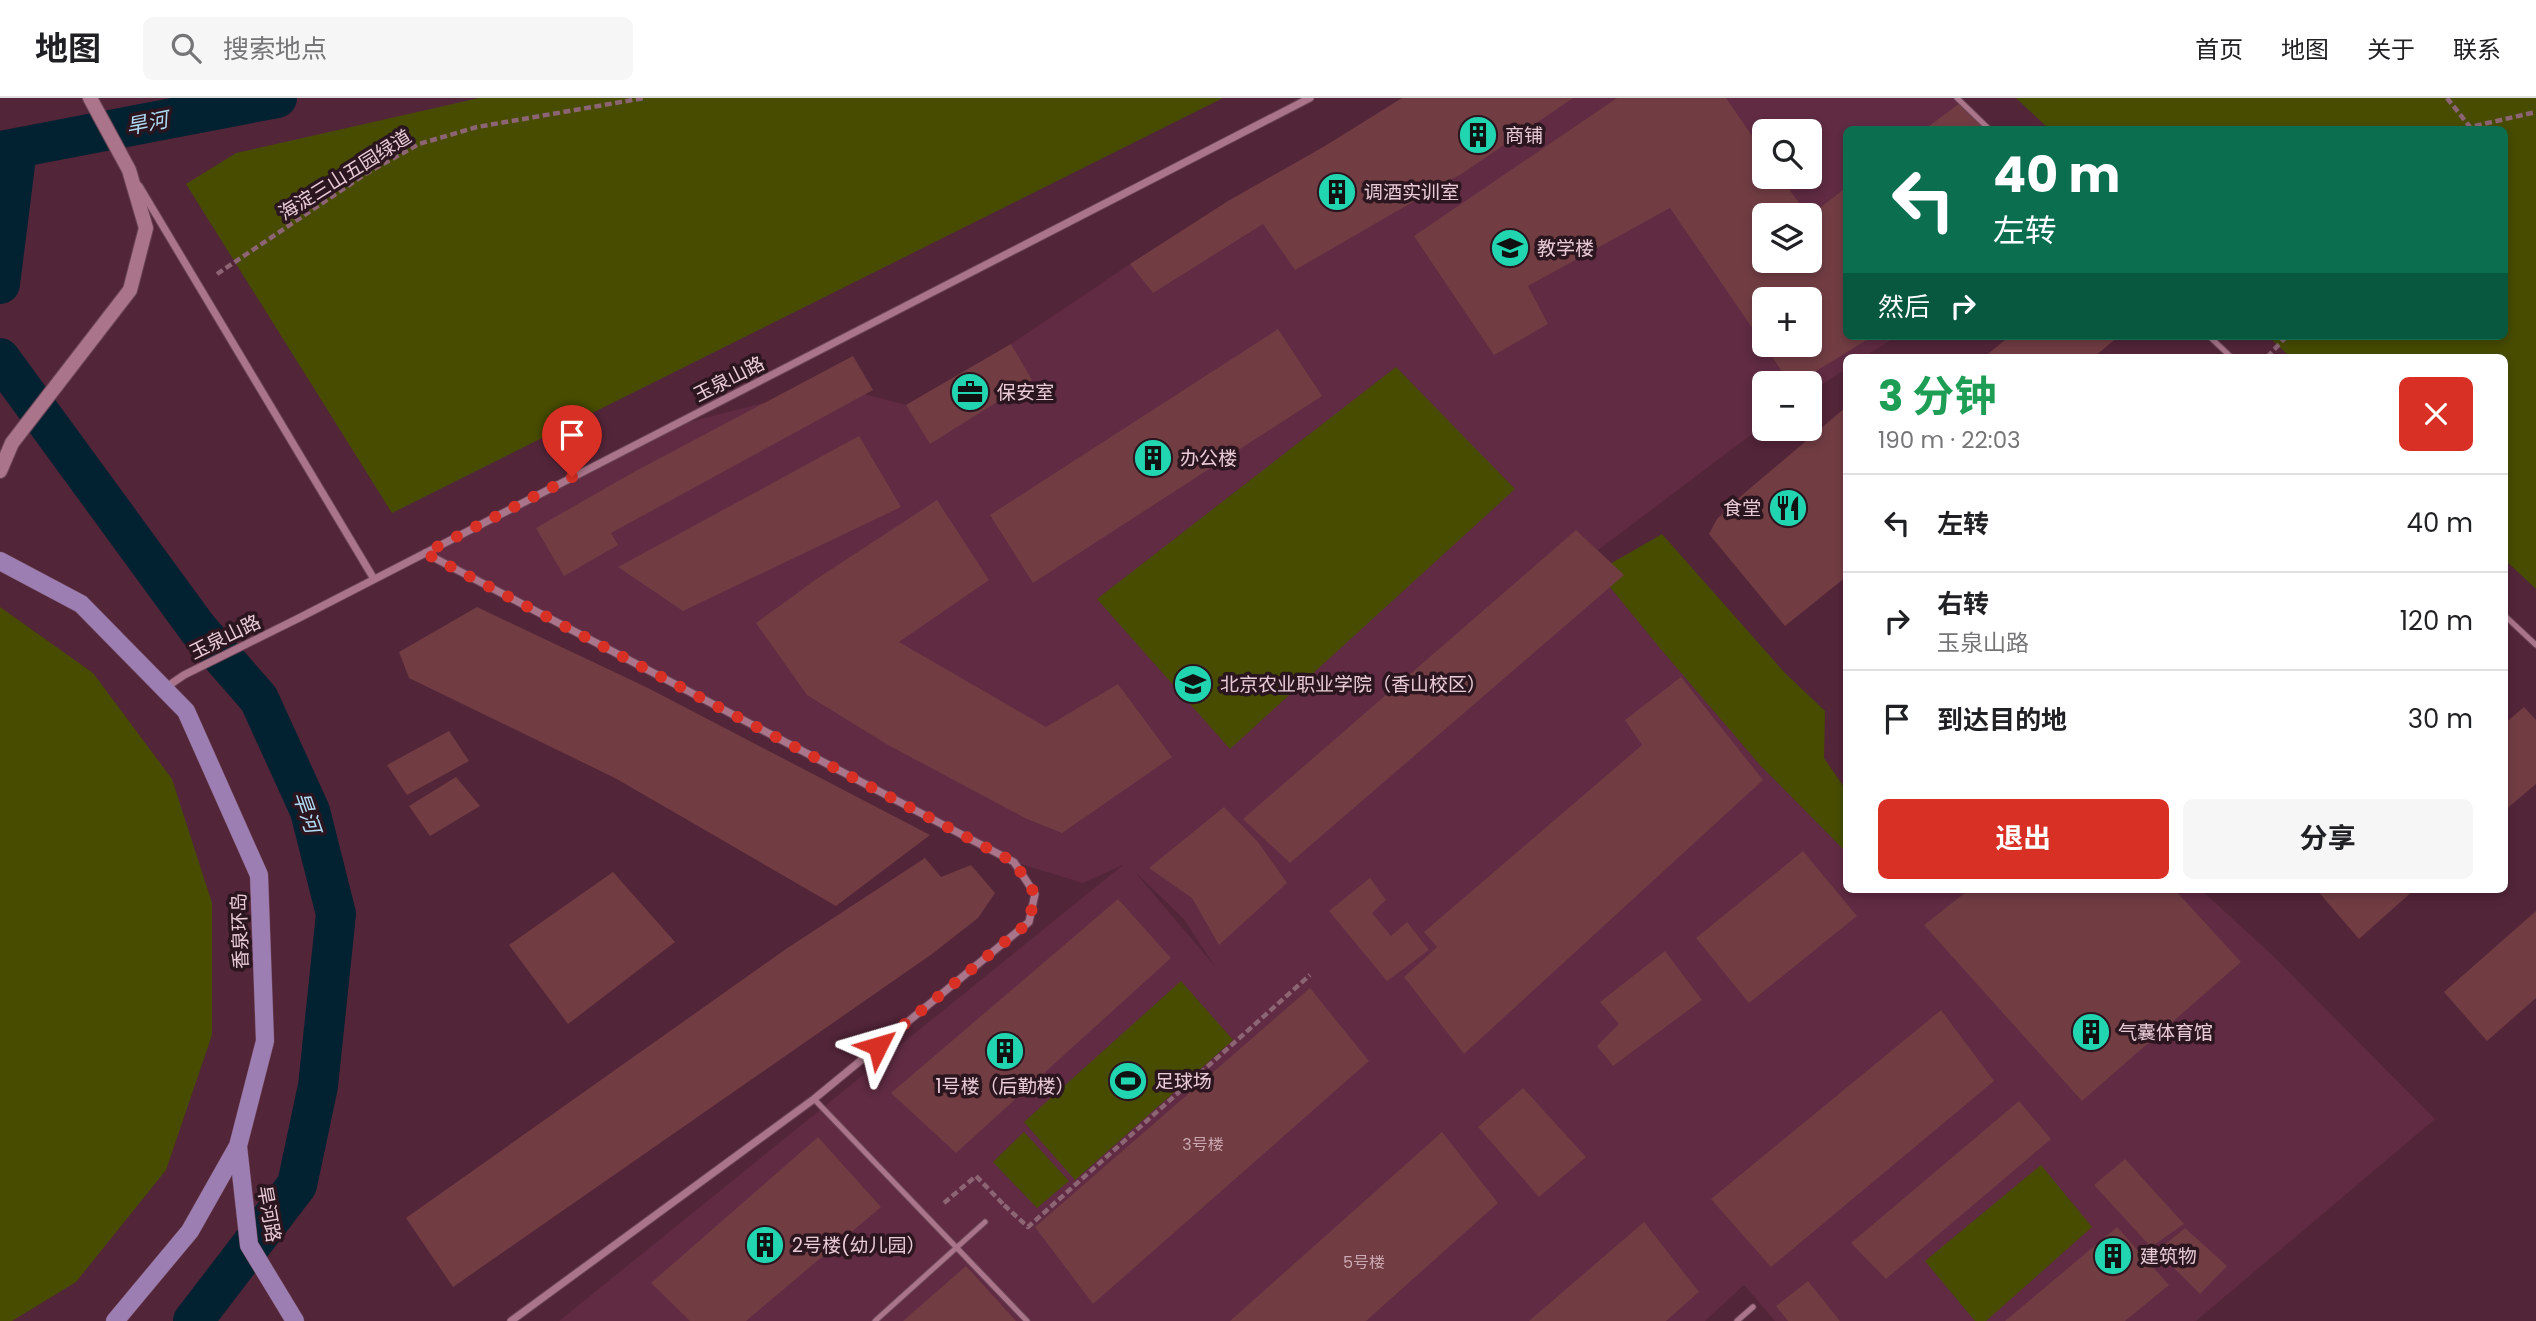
<!DOCTYPE html>
<html lang="zh">
<head>
<meta charset="utf-8">
<style>
	:root { --surface:#fff; --page:#f6f6f6; --text:#202124; --muted:#757577; --line:#e0e0e0; --accent:#d93025 }
	body { margin:0; font-family:Poppins,"Noto Sans SC",sans-serif; background:var(--page); color:var(--text); height:100vh; display:flex; flex-direction:column; font-size:26px; white-space:nowrap }
	* { box-sizing:border-box; margin:0 }
	p { font-size:23px; color:var(--muted) }
	.icon { flex:none; width:38px; height:38px; fill:none; stroke:currentColor; stroke-width:2; stroke-linecap:round; stroke-linejoin:round }
	.map { position:relative; flex:1; overflow:hidden }
	.details { position:absolute; left:1843px; top:256px; width:665px; height:539px; display:flex; flex-direction:column; background:var(--surface); border-radius:10px; box-shadow:0 4px 10px #0003 }
	.details>* { flex:none }
	.banner { position:absolute; left:1843px; top:28px; width:665px; height:214px; border-radius:10px; box-shadow:0 4px 10px #0003; background:#0b6e4f; color:#fff; overflow:hidden }
	.fabs { position:absolute; left:1752px; top:21px; display:grid; gap:14px }
	.fabs a { display:grid; place-items:center; width:70px; height:70px; border-radius:10px; background:var(--surface); box-shadow:0 4px 10px #0003; font-size:35px }
	.pin { position:absolute; display:grid; place-items:center; width:60px; height:60px; color:#fff; margin:-72px -30px; border-radius:50% 50% 50% 0; rotate:-45deg; box-shadow:0 0 7px #0007 }
	.pin .icon { rotate:45deg }
	.me { position:absolute; width:77px; margin:-38px; rotate:50deg; stroke-linejoin:round; filter:drop-shadow(0 0 5px #0008) }
	.turn { display:flex; align-items:center; gap:24px; height:147px; padding:0 35px; font-size:32px }
	.turn .icon { width:91px; height:91px; stroke-width:2.5 }
	.turn b { display:block; font-size:49px; line-height:60px }
	.then { display:flex; align-items:center; height:66px; padding:0 35px; background:#0003; gap:14px; font-size:26px }
	.round { display:grid; place-items:center; flex:none; width:74px; height:74px; border-radius:10px; background:var(--page) }
	.summary { display:flex; align-items:center; justify-content:space-between; height:119px; padding:0 35px }
	h1 { font-size:42px; font-weight:700; line-height:52px; color:#1e9e55 }
	.cta { display:flex; gap:14px; margin-top:auto; padding:14px 35px }
	.cta a { flex:1; height:80px; border-radius:10px; background:var(--accent); color:#fff; font-size:28px; font-weight:700; line-height:80px; text-align:center }
	.cta a+a { background:var(--page); color:var(--text) }
	ul { padding:0; list-style:none }
	li { display:flex; align-items:center; gap:21px; height:98px; padding:0 35px; border-top:2px solid var(--line) }
	li div { flex:1 }
	li b { display:block; font-size:26px }
	li em { font-style:normal }
	header { display:flex; align-items:center; gap:42px; box-sizing:border-box; height:98px; padding:0 35px; background:var(--surface); border-bottom:2px solid var(--line) }
	header strong { font-size:33px }
	nav { display:flex; gap:38px; margin-inline-start:auto; font-size:24px }
	.search { width:490px; height:63px; background:var(--page); display:flex; align-items:center; gap:18px; box-sizing:border-box; padding:0 24px; border-radius:10px; color:var(--muted); font-size:26px }
	.map>svg:first-child { display:block }
</style>
</head>
<body>
<header>
<strong>地图</strong>
<div class="search"><svg class="icon" aria-label="search" viewBox="0 0 24 24"><circle cx="10" cy="10" r="6"/><path d="M15 15l6 6"/></svg>搜索地点</div>
<nav><a>首页</a><a>地图</a><a>关于</a><a>联系</a></nav>
</header>
<div class="map">
<svg width="2536" height="1223" viewBox="0 0 2536 1223">
	<rect width="100%" height="100%" fill="#532539"/>
	<path fill="#602b43" fill-rule="evenodd" d="M1404 0H1957L1990 31 1846 32V238H1897L1864 259H1846V271L1810 294V285H1764V327L1598 452 1828 721 1846 705V791H2200L2270 855 2435 1021 2196 1223H1775L1744 1187 1705 1223H559L1123 767 1083 785 1014 764 425 455 670 329 837 286 849 292 906 307 1011 246 1130 166ZM1764 33H1810V79H1764ZM1764 117H1810V163H1764ZM1764 201H1810V247H1764ZM1134 773 1183 820 1214 867 1213 866Z"/>
	<path fill="#474c00" d="M479 0H1223L392 415 186 86 236 55Z
		M2016 0H2536V491L2504 461V259H2290L2268 238H2504V32L2049 31Z
		M1396 269 1515 391 1230 651 1097 501Z
		M1662 436 1784 574 1825 613 1824 660 1846 692V754L1760 667 1659 549 1605 483 1610 466Z
		M0 509 93 575 172 681 212 805V937L166 1072 76 1184 12 1223H0Z
		M1181 883 1233 942 1075 1082 1024 1024Z
		M1024 1034 1069 1083 1037 1110 993 1064Z
		M2041 1067 2092 1129 1986 1223H1975L1925 1163Z"/>
	<g fill="none" stroke-linecap="round" stroke-linejoin="round">
		<path stroke="#032231" stroke-width="40" d="M0 53 277 0
			M0 186 17 51
			M0 260 198 531 259 601 310 713 336 816 318 988 297 1087 193 1223"/>
	</g>
	<path fill="#713d43" fill-rule="evenodd" d="M1402 0H1573L1463 75 1295 172 1263 126 1153 195 1130 166 1228 103 1325 48Z
		M1617 0H1726L1764 55V79H1780L1808 117H1764V163H1810V117L1846 90V238H1873L1797 285H1790L1670 110 1528 188 1548 226 1494 257 1414 138ZM1764 201H1810V247H1764Z
		M1961 4 1990 32H1924Z
		M1278 231 1322 298 1033 485 990 417Z
		M2010 238H2119L2094 259H1984Z
		M1011 246 1032 282 930 346 906 307Z
		M853 258 873 292 611 435 618 447 564 478 536 430 632 375Z
		M1846 309V479L1785 528 1709 436 1717 421 1741 398Z
		M859 338 901 409 683 513 618 469Z
		M937 402 989 482 899 544 1046 629 1118 586 1172 659 1062 735 1027 721 888 647 807 597 756 525 815 482Z
		M1576 432 1624 477 1290 765 1243 721Z
		M477 509 648 590 930 737 836 808 615 680 409 580 399 554Z
		M1681 579 1763 682 1464 956 1404 879 1437 849 1424 834 1642 647 1625 622Z
		M2524 609 2536 622V686L2504 713V626Z
		M449 633 469 663 407 697 387 667Z
		M456 679 480 708 430 738 409 708Z
		M1224 709 1258 744 1287 785 1219 847 1192 800 1149 770Z
		M1803 753 1857 818 1749 905 1696 840Z
		M925 760 941 779 971 767 995 795 978 820 932 856 453 1189 406 1120 786 851Z
		M613 774 675 844 568 926 509 847Z
		M1370 780 1386 802 1372 815 1391 838 1407 824 1429 852 1387 883 1329 813Z
		M1970 791H2174L2241 864 2082 1003 1924 827Z
		M2316 791H2415L2359 841Z
		M1118 801 1171 860 956 1055 891 995Z
		M2536 813V900L2487 943 2444 894Z
		M1665 853 1702 902 1613 968 1597 948 1619 926 1600 904Z
		M1310 890 1369 963 1093 1206 1035 1129Z
		M1941 912 1994 983 1771 1169 1711 1101Z
		M1523 990 1586 1059 1539 1099 1478 1029Z
		M2019 1003 2051 1041 1886 1181 1851 1145Z
		M1442 1034 1498 1105 1366 1223H1230Z
		M818 1039 881 1109 746 1223H690L651 1185Z
		M2125 1061 2184 1126 2151 1149 2094 1087Z
		M1644 1124 1699 1194 1666 1223H1529Z
		M2117 1129 2169 1187 2125 1223H2005Z
		M2185 1130 2227 1168 2200 1196 2157 1153Z
		M966 1168 1016 1223H903Z
		M1808 1183 1840 1223H1788L1776 1208Z"/>
	<g fill="none" stroke-linecap="round" stroke-linejoin="round">
		<g stroke="#6c4557" stroke-width="7">
			<path id="lane" d="M1957 0 1990 32
				M2209 238 2231 259
				M2504 517 2536 547
				M814 1001 1027 1223
				M875 1223 985 1124
				M1737 1223 1753 1209"/>
		</g>
		<g stroke="#6c4557" stroke-width="9">
			<path id="street" d="M139 88 374 481
				M425 455 1014 764 1035 796 1029 824 814 1001 511 1223
				M165 590 184 577 299 520 1310 0"/>
		</g>
		<g stroke="#6c4557" stroke-width="16">
			<path id="secondary" d="M0 373 12 345 130 192 146 130 129 72 90 0"/>
		</g>
		<g stroke="#6c4557" stroke-width="19">
			<path id="primary" d="M0 463 81 506 186 613 259 777 265 943 238 1048 190 1133 115 1223
				M238 1048 249 1147 295 1223"/>
		</g>
		<path stroke="#8c6474" stroke-width="4.5" stroke-dasharray="7 3.5" stroke-linecap="butt" d="M2447 0 2470 29 2536 14
			M217 176 367 75 419 46 477 29 644 0
			M2267 259 2287 238
			M944 1105 976 1078 1004 1107
			M1004 1107 1028 1129 1310 877"/>
		<use href="#lane" stroke="#aa758a" stroke-width="5"/>
		<use href="#street" stroke="#aa758a" stroke-width="7"/>
		<use href="#secondary" stroke="#aa758a" stroke-width="14"/>
		<use href="#primary" stroke="#9d7eb2" stroke-width="18"/>
	</g>
	<g fill="none" stroke-linecap="round" stroke-linejoin="round">
		<path stroke="#d93025" stroke-width="12" stroke-dasharray="0 21.6" d="M572 379 425 455 1014 764 1035 796 1029 824 878 948"/>
	</g>
	<defs>
		<g id="building-disc" transform="scale(2.0125)"><circle r="9.5" fill="#20d5b0" stroke="#2b161f"/><path d="M-4-6H4V6H1V3H-1V6H-4ZM-2.5-4.3h1.7v1.8h-1.7ZM.8-4.3h1.7v1.8H.8ZM-2.5-1h1.7V.8h-1.7ZM.8-1h1.7V.8H.8Z" fill="#111"/></g>
		<g id="school-disc" transform="scale(2.0125)"><circle r="9.5" fill="#20d5b0" stroke="#2b161f"/><path d="M0-5L7-2L0 1L-7-2ZM-4 1L0 2.5L4 1V4Q0 6-4 4Z" fill="#111"/></g>
		<g id="office-disc" transform="scale(2.0125)"><circle r="9.5" fill="#20d5b0" stroke="#2b161f"/><path d="M-6-3h4V-5.5h4V-3h4V5H-6ZM-1-4.5V-3h2v-1.5ZM-6 0V1H6V0Z" fill="#111"/></g>
		<g id="restaurant-disc" transform="scale(2.0125)"><circle r="9.5" fill="#20d5b0" stroke="#2b161f"/><path d="M-5-6h1v4h1v-4h1v4h1v-4h1v5L-1.5 .5V6h-2V.5L-5-1ZM5-6V6H3V1.5H1.5Q1.5-4 5-6Z" fill="#111"/></g>
		<g id="stadium-disc" transform="scale(2.0125)"><circle r="9.5" fill="#20d5b0" stroke="#2b161f"/><path d="M0-5a6.5 5 0 1 0 0 10a6.5 5 0 1 0 0-10ZM-3.5-1.8h7v3.6h-7Z" fill="#111"/></g>
	</defs>
	<g fill-rule="evenodd">
		<use href="#building-disc" x="1478" y="37"/>
		<use href="#building-disc" x="1337" y="94"/>
		<use href="#school-disc" x="1510" y="150"/>
		<use href="#office-disc" x="970" y="294"/>
		<use href="#building-disc" x="1153" y="360"/>
		<use href="#restaurant-disc" x="1788" y="410"/>
		<use href="#school-disc" x="1193" y="586"/>
		<use href="#building-disc" x="2091" y="934"/>
		<use href="#building-disc" x="1005" y="953"/>
		<use href="#stadium-disc" x="1128" y="983"/>
		<use href="#building-disc" x="765" y="1147"/>
		<use href="#building-disc" x="2113" y="1158"/>
	</g>
	<g text-anchor="middle" dominant-baseline="central" stroke-width="7" stroke-linejoin="round" paint-order="stroke">
		<g font-size="16" fill="#cba8b1">
			<text x="1203" y="1046">3号楼</text>
			<text x="1364" y="1164">5号楼</text>
		</g>
		<g font-size="19" fill="#e9cbd6" stroke="#2b161f" text-anchor="start">
			<text x="1505" y="37">商铺</text>
			<text x="1364" y="94">调酒实训室</text>
			<text x="1537" y="150">教学楼</text>
			<text x="997" y="294">保安室</text>
			<text x="1180" y="360">办公楼</text>
			<text x="1761" y="410" text-anchor="end">食堂</text>
			<text x="1220" y="586">北京农业职业学院（香山校区）</text>
			<text x="2118" y="934">气囊体育馆</text>
			<text x="1155" y="983">足球场</text>
			<text x="1005" y="988" text-anchor="middle">1号楼（后勤楼）</text>
			<text x="792" y="1147">2号楼(幼儿园）</text>
			<text x="2140" y="1158">建筑物</text>
		</g>
		<g font-size="19" fill="#e9cbd6" stroke="#2b161f">
			<text transform="translate(345 77) rotate(-32)">海淀三山五园绿道</text>
			<text transform="translate(729 281) rotate(-27)">玉泉山路</text>
			<text transform="translate(225 539) rotate(-26)">玉泉山路</text>
			<text transform="translate(240 833) rotate(-92)">香泉环岛</text>
			<text transform="translate(269 1116) rotate(80)">旱河路</text>
		</g>
		<g font-size="21" font-style="italic" fill="#b0dbf4" stroke="#2b161f">
			<text transform="translate(147 25) rotate(-11)">旱河</text>
			<text transform="translate(307 714) rotate(71)">旱河</text>
		</g>
	</g>
</svg>
<div class="fabs">
<a><svg class="icon" aria-label="search" viewBox="0 0 24 24"><circle cx="10" cy="10" r="6"/><path d="M15 15l6 6"/></svg></a>
<a><svg class="icon" aria-label="layers" viewBox="0 0 24 24"><path d="M12 4l9 5-9 5-9-5zM3 14l9 5 9-5"/></svg></a>
<a>+</a>
<a>−</a>
</div>
<div class="pin" style="left:572px;top:379px;background:#d93025"><svg class="icon" aria-label="arrive" viewBox="0 0 24 24"><path d="M6 21V4h12l-3 4 3 4H6"/></svg></div>
<svg class="me" style="left:878px;top:948px" viewBox="-20 -20 40 40"><path d="M0-17L14 15 0 8-14 15z" fill="#d93025" stroke="#fff" stroke-width="4"/></svg>
<div class="banner">
<div class="turn"><svg class="icon" aria-label="left" viewBox="0 0 24 24"><path d="M17 20v-9H6M10 6l-5 5 5 5"/></svg><div><b>40 m</b>左转</div></div>
<div class="then">然后<svg class="icon" aria-label="right" viewBox="0 0 24 24"><path d="M7 20v-9h11M14 6l5 5-5 5"/></svg></div>
</div>
<section class="details">
<div class="summary"><div><h1>3 分钟</h1><p>190 m · 22:03</p></div><a class="round" style="background:#d93025;color:#fff"><svg class="icon" aria-label="close" viewBox="0 0 24 24"><path d="M6 6l12 12M18 6L6 18"/></svg></a></div>
<ul>
<li><svg class="icon" aria-label="left" viewBox="0 0 24 24"><path d="M17 20v-9H6M10 6l-5 5 5 5"/></svg><div><b>左转</b></div><em>40 m</em></li>
<li><svg class="icon" aria-label="right" viewBox="0 0 24 24"><path d="M7 20v-9h11M14 6l5 5-5 5"/></svg><div><b>右转</b><p>玉泉山路</p></div><em>120 m</em></li>
<li><svg class="icon" aria-label="arrive" viewBox="0 0 24 24"><path d="M6 21V4h12l-3 4 3 4H6"/></svg><div><b>到达目的地</b></div><em>30 m</em></li>
</ul>
<div class="cta"><a>退出</a><a>分享</a></div>
</section>
</div>
</body>
</html>
